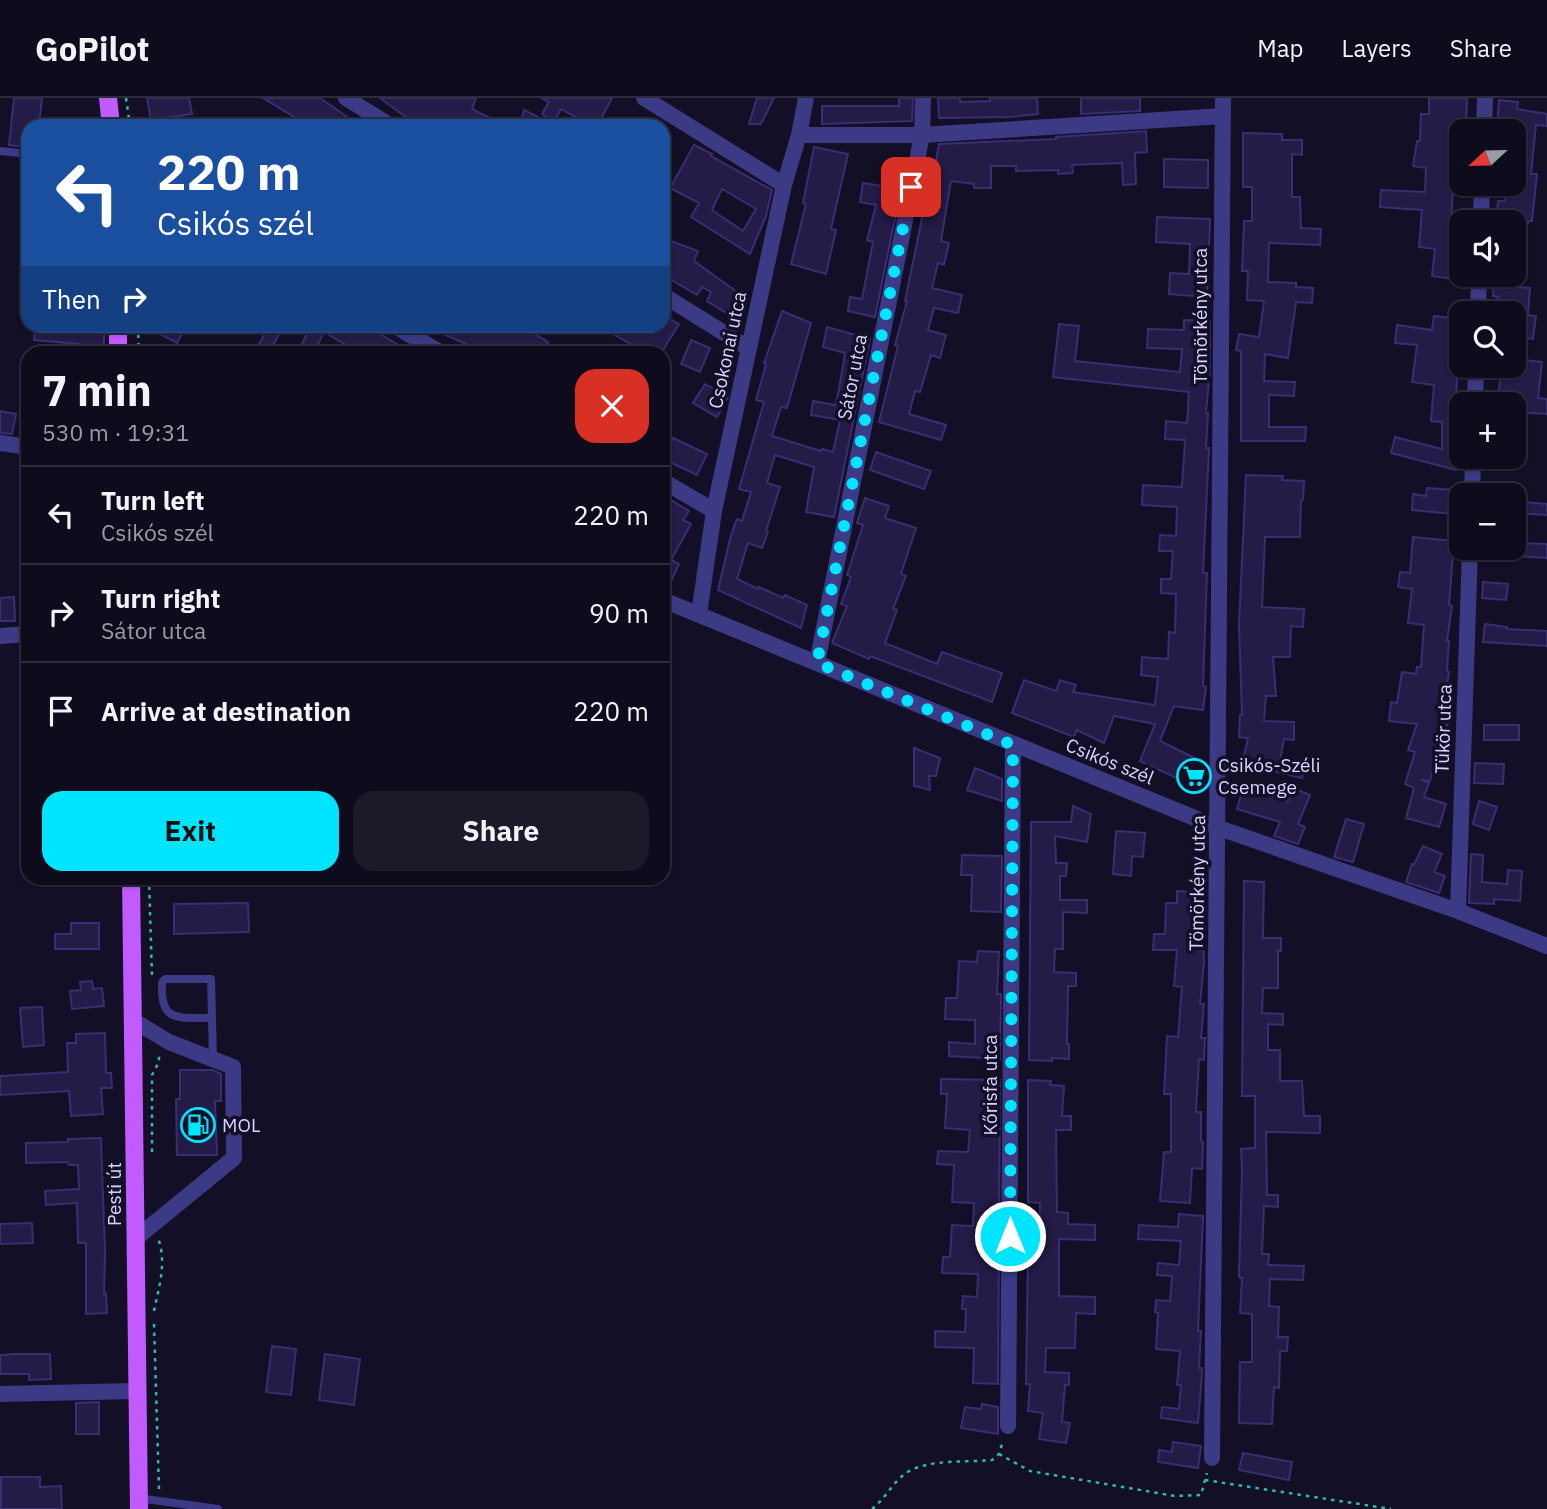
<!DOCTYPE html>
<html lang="en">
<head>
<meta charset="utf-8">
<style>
	:root { --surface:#0e0b1c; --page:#1c1929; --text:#f1f3f6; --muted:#9b9ba3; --line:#2e2b3b; --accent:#00e5ff }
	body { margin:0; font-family:"IBM Plex Sans",sans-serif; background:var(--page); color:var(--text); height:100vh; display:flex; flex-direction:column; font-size:26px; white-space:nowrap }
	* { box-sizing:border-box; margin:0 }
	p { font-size:23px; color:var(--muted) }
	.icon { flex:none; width:38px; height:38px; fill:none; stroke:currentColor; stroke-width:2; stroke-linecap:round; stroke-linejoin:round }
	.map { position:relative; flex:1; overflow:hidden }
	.details { position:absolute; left:21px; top:248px; width:649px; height:539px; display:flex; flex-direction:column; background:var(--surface); border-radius:21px; box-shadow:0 2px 5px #0004,0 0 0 2px var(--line) }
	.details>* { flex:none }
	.top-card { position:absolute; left:21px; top:21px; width:649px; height:214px; border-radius:21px; box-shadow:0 2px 5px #0004,0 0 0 2px var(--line); background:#1a4fa0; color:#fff; overflow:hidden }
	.needle { width:46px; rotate:248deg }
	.controls { position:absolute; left:1449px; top:21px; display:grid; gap:14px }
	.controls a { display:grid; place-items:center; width:77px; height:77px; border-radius:14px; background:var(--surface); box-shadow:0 2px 5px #0004,0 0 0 2px var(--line); font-size:35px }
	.pin { position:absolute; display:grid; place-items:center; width:60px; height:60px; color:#fff; margin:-30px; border-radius:14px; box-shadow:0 4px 10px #0006 }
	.me { position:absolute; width:77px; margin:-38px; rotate:0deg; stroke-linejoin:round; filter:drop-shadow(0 0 5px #0008) }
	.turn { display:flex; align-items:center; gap:24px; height:147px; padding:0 21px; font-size:32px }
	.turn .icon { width:91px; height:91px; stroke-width:2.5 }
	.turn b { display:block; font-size:49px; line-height:60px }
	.then { display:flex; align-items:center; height:66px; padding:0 21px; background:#0003; gap:14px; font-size:26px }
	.round { display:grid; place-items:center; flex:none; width:74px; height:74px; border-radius:21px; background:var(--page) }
	.summary { display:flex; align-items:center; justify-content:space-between; height:119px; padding:0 21px }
	h1 { font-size:42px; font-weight:700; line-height:52px }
	.button { display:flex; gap:14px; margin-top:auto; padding:14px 21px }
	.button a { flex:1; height:80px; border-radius:21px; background:var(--accent); color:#111; font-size:28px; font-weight:700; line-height:80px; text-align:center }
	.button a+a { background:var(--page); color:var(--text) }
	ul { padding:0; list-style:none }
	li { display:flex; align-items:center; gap:21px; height:98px; padding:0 21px; border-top:2px solid var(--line) }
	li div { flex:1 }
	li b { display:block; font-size:26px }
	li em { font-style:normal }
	header { display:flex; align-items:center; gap:42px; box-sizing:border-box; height:98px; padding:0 35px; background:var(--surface); border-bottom:2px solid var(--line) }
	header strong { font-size:33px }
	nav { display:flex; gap:38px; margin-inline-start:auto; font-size:24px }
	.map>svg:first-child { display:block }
</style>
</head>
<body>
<header>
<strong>GoPilot</strong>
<nav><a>Map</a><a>Layers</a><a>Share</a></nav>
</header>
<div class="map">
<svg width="1547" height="1411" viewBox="0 0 1547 1411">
	<rect width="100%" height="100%" fill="#130f26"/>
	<path fill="#241b47" stroke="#3b2d73" stroke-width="2" fill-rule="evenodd" d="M14 0H42L39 28H28V49L9 47Z
		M147 0H189L192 16 151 22Z
		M263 0H320L360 28H309Z
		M380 0H476L472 11 506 28H478L448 19 444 28H423L414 25Z
		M541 0H612L597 28H591L561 11 554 24 542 16 549 4Z
		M757 0H774L761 26H749Z
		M899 0H913L912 23 822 26V8H899Z
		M938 0H960V4L990 3V0H1037L1038 16 1010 19 939 20Z
		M1081 0H1140V13L1081 16Z
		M1429 0H1467L1466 33H1461V39H1457L1449 86 1453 87 1451 124 1461 125V182L1432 178 1435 151 1419 149 1422 112 1380 109 1381 92 1425 94 1426 70 1413 68 1417 43H1420L1421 16H1429Z
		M1499 2 1518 4 1517 11 1547 16V28L1536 27 1531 76H1537L1532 123H1528V125L1496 122 1498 103H1505L1507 86H1514V29L1497 28Z
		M524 12 538 19 536 28H520Z
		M1146 33 1147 54 1135 55 1136 86 1123 87 1122 65 1072 67 1073 75 1058 76V72L1016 73V68H991V90H974V86L951 83 941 143 949 145 944 167 938 165 932 190 962 197 958 215 934 210 928 232 946 237 940 260 931 257 920 294 915 293 909 316 946 327 941 342 879 324 898 248 895 247 907 203H905L927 96H930L939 46 1056 41V39Z
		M1243 35 1282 36V42H1302V57L1292 56V99H1300L1301 130 1321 131 1320 147 1269 145 1268 184 1296 185V189L1313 190 1312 205 1296 204 1288 260 1265 256 1264 283 1295 284 1294 298 1269 297V329H1306L1305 343H1241V253L1236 252 1239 236 1259 239 1264 203 1247 202 1248 173H1242L1244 123H1252V89H1243Z
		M694 47 712 56 711 58 772 92 766 118 750 156 691 119 699 105 670 90ZM722 91 756 111 743 133 712 112Z
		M814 49 848 56 831 131 836 132 826 176 791 166 806 106 803 105Z
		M1164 61 1208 62V90L1164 89Z
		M863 85 901 91 875 219 848 213 850 199 862 201 873 144 867 142 876 107 860 104Z
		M1157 119 1210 121 1207 199 1169 196 1170 175 1189 176 1190 146 1156 144Z
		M663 140 698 153 694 163 744 199 739 223 707 203 711 194 702 189 697 197 663 177Z
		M1494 177 1519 179 1518 189 1530 190 1528 217 1536 218 1533 241 1514 239V215H1496L1498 199 1493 198Z
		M782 213 811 225 787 310 781 309 772 338 821 353 822 351 833 354 840 322 811 317 813 303 835 307 838 297 845 255 823 249 827 229 870 241 834 419 806 414 814 369 775 357 767 385 780 389 766 433 768 434 762 450 748 445 737 481 758 491 759 489 783 500 785 497 807 507 801 530 718 492 731 437 737 421 742 423 751 394 739 391 764 304 756 302 766 266 764 265Z
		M663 217 679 226 663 252 659 250 656 256H637L639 251 599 228H663Z
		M1434 218 1461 221 1453 343 1459 344 1456 372 1391 355 1395 339 1442 351V324L1431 323 1434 287 1412 284 1417 247 1395 245 1397 227 1432 232Z
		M1184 222 1210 223V270L1206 315H1208L1206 350H1209L1203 475H1207L1203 588 1206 589 1203 612 1174 608 1160 643 1205 665 1194 688 1140 663 1155 626 1114 618 1104 645 1077 632 1074 639 1012 615 1024 582 1056 593 1060 582 1076 587 1073 594 1155 607 1158 579 1141 577 1142 559 1168 561 1169 534 1175 535 1176 496 1161 495V481H1171L1173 453H1159L1160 437 1176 438 1177 409 1142 407 1143 387 1182 389 1185 342 1165 341 1166 323 1187 325 1189 294 1053 279 1059 226 1079 228 1075 263 1180 274 1182 251 1147 250 1148 231 1184 232Z
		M88 228H105L103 256H78L79 246 34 242 35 231 70 234 71 230 88 232Z
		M144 228H186L177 245Z
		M269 228H284L270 252 259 246Z
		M311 228H366L414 256H361L324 234 313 256H297Z
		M425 228H521L548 244 547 246 569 256H489Z
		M691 242 710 250 700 274 681 266Z
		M1514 261 1542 264 1538 300 1547 301V316L1514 314V306H1498L1501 268H1514Z
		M705 286 728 299 717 319 693 305Z
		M0 313 16 316 12 336 0 335Z
		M673 340 707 356 697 377 663 361Z
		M876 354 931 373 924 391 870 372Z
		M1246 377 1283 378 1282 382 1304 383 1303 402H1301L1300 439H1265L1262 509 1304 511 1303 529 1291 528 1290 559H1273L1276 598H1266L1264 623 1294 624V642L1284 641 1280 663 1305 669 1302 680 1242 666 1248 640 1239 639 1240 617H1242L1239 526Z
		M1427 390 1455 392 1453 416 1412 412 1413 396 1426 398Z
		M865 400 889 408 885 420 916 430 901 476 906 478 893 511 897 512 885 545 937 566 942 554 1002 575 992 604 870 558 869 561 832 545 847 508 841 506 851 479 847 477 863 427 857 425Z
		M671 402 689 413 683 422 691 426 671 462 679 466 667 492H663V415Z
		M1514 403 1547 406V417L1514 415Z
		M1413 439 1454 443 1449 507 1452 508 1447 543H1449L1447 573 1449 574 1444 609H1449L1446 648 1440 664 1436 662 1430 683 1421 682 1429 685 1424 699 1446 706 1439 729 1406 720 1414 690 1405 686 1415 654 1408 652 1417 626 1389 623 1391 604 1397 605 1402 574 1416 576 1417 569H1421L1424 527 1408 525 1412 491 1398 489 1400 474 1410 475Z
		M1514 445 1547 446V460L1514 458Z
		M1483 484 1508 486 1506 502 1482 500Z
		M14 499 15 523H0V500Z
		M1485 526 1507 529V531L1547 533V548L1483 544Z
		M1484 627H1519V642H1484Z
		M914 650 940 660 936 678H929L930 692 914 688Z
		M1475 665 1504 666 1503 686 1474 685Z
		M975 670 1002 681V703L967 692Z
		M1243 690 1288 703 1293 690 1310 697 1298 726 1305 729 1298 746 1274 738 1280 724 1237 711Z
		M1479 703 1497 709 1489 732 1473 726Z
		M1073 708 1091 716 1087 744 1055 738 1056 765H1067L1066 778H1060V802H1087V815L1063 814V851H1055L1054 874 1076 875V888H1068L1067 946H1069V961L1052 960V963L1029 962 1031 724H1071Z
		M1346 721 1364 726 1353 764 1334 759Z
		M1116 733 1145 735 1143 759 1132 758 1131 778 1113 776Z
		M1423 748 1442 756 1434 774 1445 778 1439 795 1406 784 1412 766 1414 767Z
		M1471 756 1483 757 1482 784 1507 786 1508 772 1522 773 1520 803 1494 801V806L1469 805Z
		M962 757 1002 758 1001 814 971 813 972 777H961Z
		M1244 783 1264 784 1263 840H1281V853H1278V890H1263L1262 915 1283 916V927L1268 926V952H1280V983H1302L1304 1018H1320V1035L1266 1034 1267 1097H1278V1109L1264 1108 1262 1156H1269L1268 1167 1304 1168 1303 1182 1270 1181 1269 1208 1279 1209 1278 1239H1288L1287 1253H1280L1279 1290 1274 1289 1272 1326 1239 1325 1240 1264H1252V1216L1240 1215 1242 1180 1239 1179 1242 1071 1241 1051 1255 1050V998H1242Z
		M1177 793 1204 795 1202 829 1204 864 1200 906H1204L1201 940H1205L1204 962 1199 961 1196 1014H1201V1043L1203 1044 1202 1071 1192 1070 1190 1105 1160 1103 1164 1054H1171V996H1164L1167 938 1178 939 1182 889 1174 888 1177 852H1153L1154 836H1165L1166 805H1177Z
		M248 805 249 834 174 836V806Z
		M71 825H99V851H55V836H71Z
		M978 853 999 854 997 896H1001L1000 961 949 958V944L975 946V922L945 921 946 900H957L959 863 977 864Z
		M92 883 93 891 102 890 104 908 72 911 70 893 81 892 80 884Z
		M42 909 44 947 23 949 20 910Z
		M105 935 106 975H111L112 990H101L103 1016 71 1018 69 993 0 997V978L68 974 67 945H76V936Z
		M180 972H212L221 976V1003H215L217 1057H177L176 1001H180Z
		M941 981 1000 982 998 1286 973 1285 974 1250 935 1249V1233L965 1234 966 1211H962L963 1198 977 1199 978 1176 942 1175 943 1159H950L952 1127 973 1128 974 1105 952 1104 954 1067 937 1066 938 1053 968 1054 970 1032 945 1030 947 996H941Z
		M1028 982 1051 983 1050 987 1064 988 1062 1018H1071V1032H1056L1057 1114 1068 1115V1126L1095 1127V1142L1059 1141V1198L1095 1199V1216L1076 1215 1075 1250H1046L1045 1274 1069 1275V1287H1065L1062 1324 1070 1325 1066 1345 1039 1341 1043 1315 1028 1313 1030 1286H1026L1028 1158H1039L1040 1105 1028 1104Z
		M101 1040 105 1154 104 1196H106L107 1215 86 1216V1145H78L77 1105 46 1107 45 1093 79 1091 78 1067H69L68 1064 26 1065V1045L68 1044V1041Z
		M1179 1116 1203 1118 1198 1233H1201L1199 1270H1202V1275L1198 1325 1161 1320 1162 1309 1179 1311 1181 1287H1177L1180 1253 1156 1251 1158 1215 1155 1214 1156 1202 1170 1203 1172 1178 1157 1177 1158 1165 1179 1167 1181 1143 1138 1141 1139 1127 1178 1129Z
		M32 1125 33 1145 0 1146V1126Z
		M272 1248 296 1251 291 1297 266 1294Z
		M15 1256H50L51 1281 29 1282V1276H0V1257Z
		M325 1256 360 1261 354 1307 319 1302Z
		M99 1304V1336H76V1305Z
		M982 1306 998 1309V1336L961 1330 965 1309 981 1311Z
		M1173 1344 1201 1348 1198 1370 1158 1364 1159 1352 1172 1354Z
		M1243 1355 1292 1364 1289 1382 1239 1372Z
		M1 1379H40V1389L61 1388 62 1411H1Z"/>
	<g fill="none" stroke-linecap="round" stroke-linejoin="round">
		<path stroke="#2fb8b0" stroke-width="2.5" stroke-dasharray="3.5 5" stroke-linecap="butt" d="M126 0 130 28
			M138 228 139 256
			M149 780 152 879
			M152 1054V977L159 964V954
			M154 1213C159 1189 167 1164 158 1140
			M154 1226 159 1391
			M999 1356 1030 1373 1175 1398 1201 1397 1207 1375
			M1205 1382 1391 1411
			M872 1411C885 1401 893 1384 906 1375 930 1360 965 1365 992 1362L999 1356 1003 1343"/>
		<path stroke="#3d3a85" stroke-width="8" d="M0 53 28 56
			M212 920C179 919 160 926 162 885L165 881H211L213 961
			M138 1400 218 1411"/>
		<path stroke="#3d3a85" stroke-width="16" d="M346 0 391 28
			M644 0 784 87
			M1484 33 1485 0
			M799 37H922L1223 18
			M1481 124 1482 86
			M663 197 748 250
			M1478 215 1479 177
			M395 228 443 256
			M1475 306 1476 268
			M0 345 28 349
			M663 383 714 413
			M1472 397 1473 359
			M663 502 1219 730 1458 813 1547 848
			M699 516 714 413 784 87 799 37 806 0
			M0 538 28 536
			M817 565 922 37 923 0
			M1458 813 1470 450
			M134 923 169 944 233 969 234 1060 135 1141
			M0 1296 136 1293
			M1008 1328 1013 647
			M1212 1360 1223 0"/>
		<path stroke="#c25bff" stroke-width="18" d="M108 0 111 28
			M118 228V256
			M131 780 139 1411"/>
	</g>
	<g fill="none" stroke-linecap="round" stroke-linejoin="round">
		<path stroke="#00e5ff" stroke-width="12" stroke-dasharray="0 21.6" d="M911 89 817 565 1013 647 1010 1138"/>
	</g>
	<defs>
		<g id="supermarket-ring" transform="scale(1.75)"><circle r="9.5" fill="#130f26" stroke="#00e5ff" stroke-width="1.5"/><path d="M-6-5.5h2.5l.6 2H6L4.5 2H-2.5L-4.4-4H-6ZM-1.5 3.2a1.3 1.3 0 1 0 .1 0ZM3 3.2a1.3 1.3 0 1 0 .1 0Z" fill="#00e5ff"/></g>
		<g id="fuel-ring" transform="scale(1.75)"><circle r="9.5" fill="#130f26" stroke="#00e5ff" stroke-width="1.5"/><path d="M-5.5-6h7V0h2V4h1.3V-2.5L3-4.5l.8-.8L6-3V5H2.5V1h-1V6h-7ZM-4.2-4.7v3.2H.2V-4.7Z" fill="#00e5ff"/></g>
	</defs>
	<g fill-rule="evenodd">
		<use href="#supermarket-ring" x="1194" y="678"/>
		<use href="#fuel-ring" x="198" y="1027"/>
	</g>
	<g text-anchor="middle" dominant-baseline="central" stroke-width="7" stroke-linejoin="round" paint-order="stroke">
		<g font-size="19" fill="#d9d4ff" stroke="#130f26">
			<text transform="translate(1200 218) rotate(-90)">Tömörkény utca</text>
			<text transform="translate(727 252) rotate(-78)">Csokonai utca</text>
			<text transform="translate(852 279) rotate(-79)">Sátor utca</text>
			<text transform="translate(1443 631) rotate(-88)">Tükör utca</text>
			<text transform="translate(1110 663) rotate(22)">Csikós szél</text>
			<text transform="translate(1197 785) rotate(-89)">Tömörkény utca</text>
			<text transform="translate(990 987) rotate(-90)">Kőrisfa utca</text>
			<text transform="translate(114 1096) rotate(-90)">Pesti út</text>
		</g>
		<g font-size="19" fill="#d9d4ff" stroke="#130f26" text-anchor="start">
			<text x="1218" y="667">Csikós-Széli<tspan x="1218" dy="22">Csemege</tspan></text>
			<text x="222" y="1027">MOL</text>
		</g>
	</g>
</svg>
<div class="controls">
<a><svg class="needle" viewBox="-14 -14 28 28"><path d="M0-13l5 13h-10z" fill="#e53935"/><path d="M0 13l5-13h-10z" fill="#9b9ba3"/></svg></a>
<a><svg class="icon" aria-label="sound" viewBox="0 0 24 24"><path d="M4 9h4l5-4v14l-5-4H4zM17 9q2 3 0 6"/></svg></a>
<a><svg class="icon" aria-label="search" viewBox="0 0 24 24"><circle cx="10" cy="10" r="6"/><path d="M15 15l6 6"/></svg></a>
<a>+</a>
<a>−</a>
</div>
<div class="pin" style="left:911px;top:89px;background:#d93025"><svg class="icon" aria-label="arrive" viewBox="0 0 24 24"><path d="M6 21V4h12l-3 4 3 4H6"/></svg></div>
<svg class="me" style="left:1010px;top:1138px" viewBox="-20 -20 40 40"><circle r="17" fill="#00e5ff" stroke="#fff" stroke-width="3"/><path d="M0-11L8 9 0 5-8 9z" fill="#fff"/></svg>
<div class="top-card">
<div class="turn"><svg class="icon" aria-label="left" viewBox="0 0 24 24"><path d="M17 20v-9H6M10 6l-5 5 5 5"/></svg><div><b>220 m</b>Csikós szél</div></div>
<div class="then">Then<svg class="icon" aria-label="right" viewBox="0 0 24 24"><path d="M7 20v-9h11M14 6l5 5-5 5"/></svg></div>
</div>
<section class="details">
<div class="summary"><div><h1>7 min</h1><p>530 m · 19:31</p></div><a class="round" style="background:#d93025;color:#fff"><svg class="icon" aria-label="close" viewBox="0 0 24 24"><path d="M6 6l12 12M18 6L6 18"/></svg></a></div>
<ul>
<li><svg class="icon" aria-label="left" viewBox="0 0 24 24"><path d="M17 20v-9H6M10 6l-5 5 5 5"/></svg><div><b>Turn left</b><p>Csikós szél</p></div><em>220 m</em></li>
<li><svg class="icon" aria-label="right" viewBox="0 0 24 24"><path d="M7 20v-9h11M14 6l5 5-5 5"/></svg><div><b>Turn right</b><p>Sátor utca</p></div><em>90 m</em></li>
<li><svg class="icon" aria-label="arrive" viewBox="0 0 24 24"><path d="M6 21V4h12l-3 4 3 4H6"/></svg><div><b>Arrive at destination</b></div><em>220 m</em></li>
</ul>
<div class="button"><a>Exit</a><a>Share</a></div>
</section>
</div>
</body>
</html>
